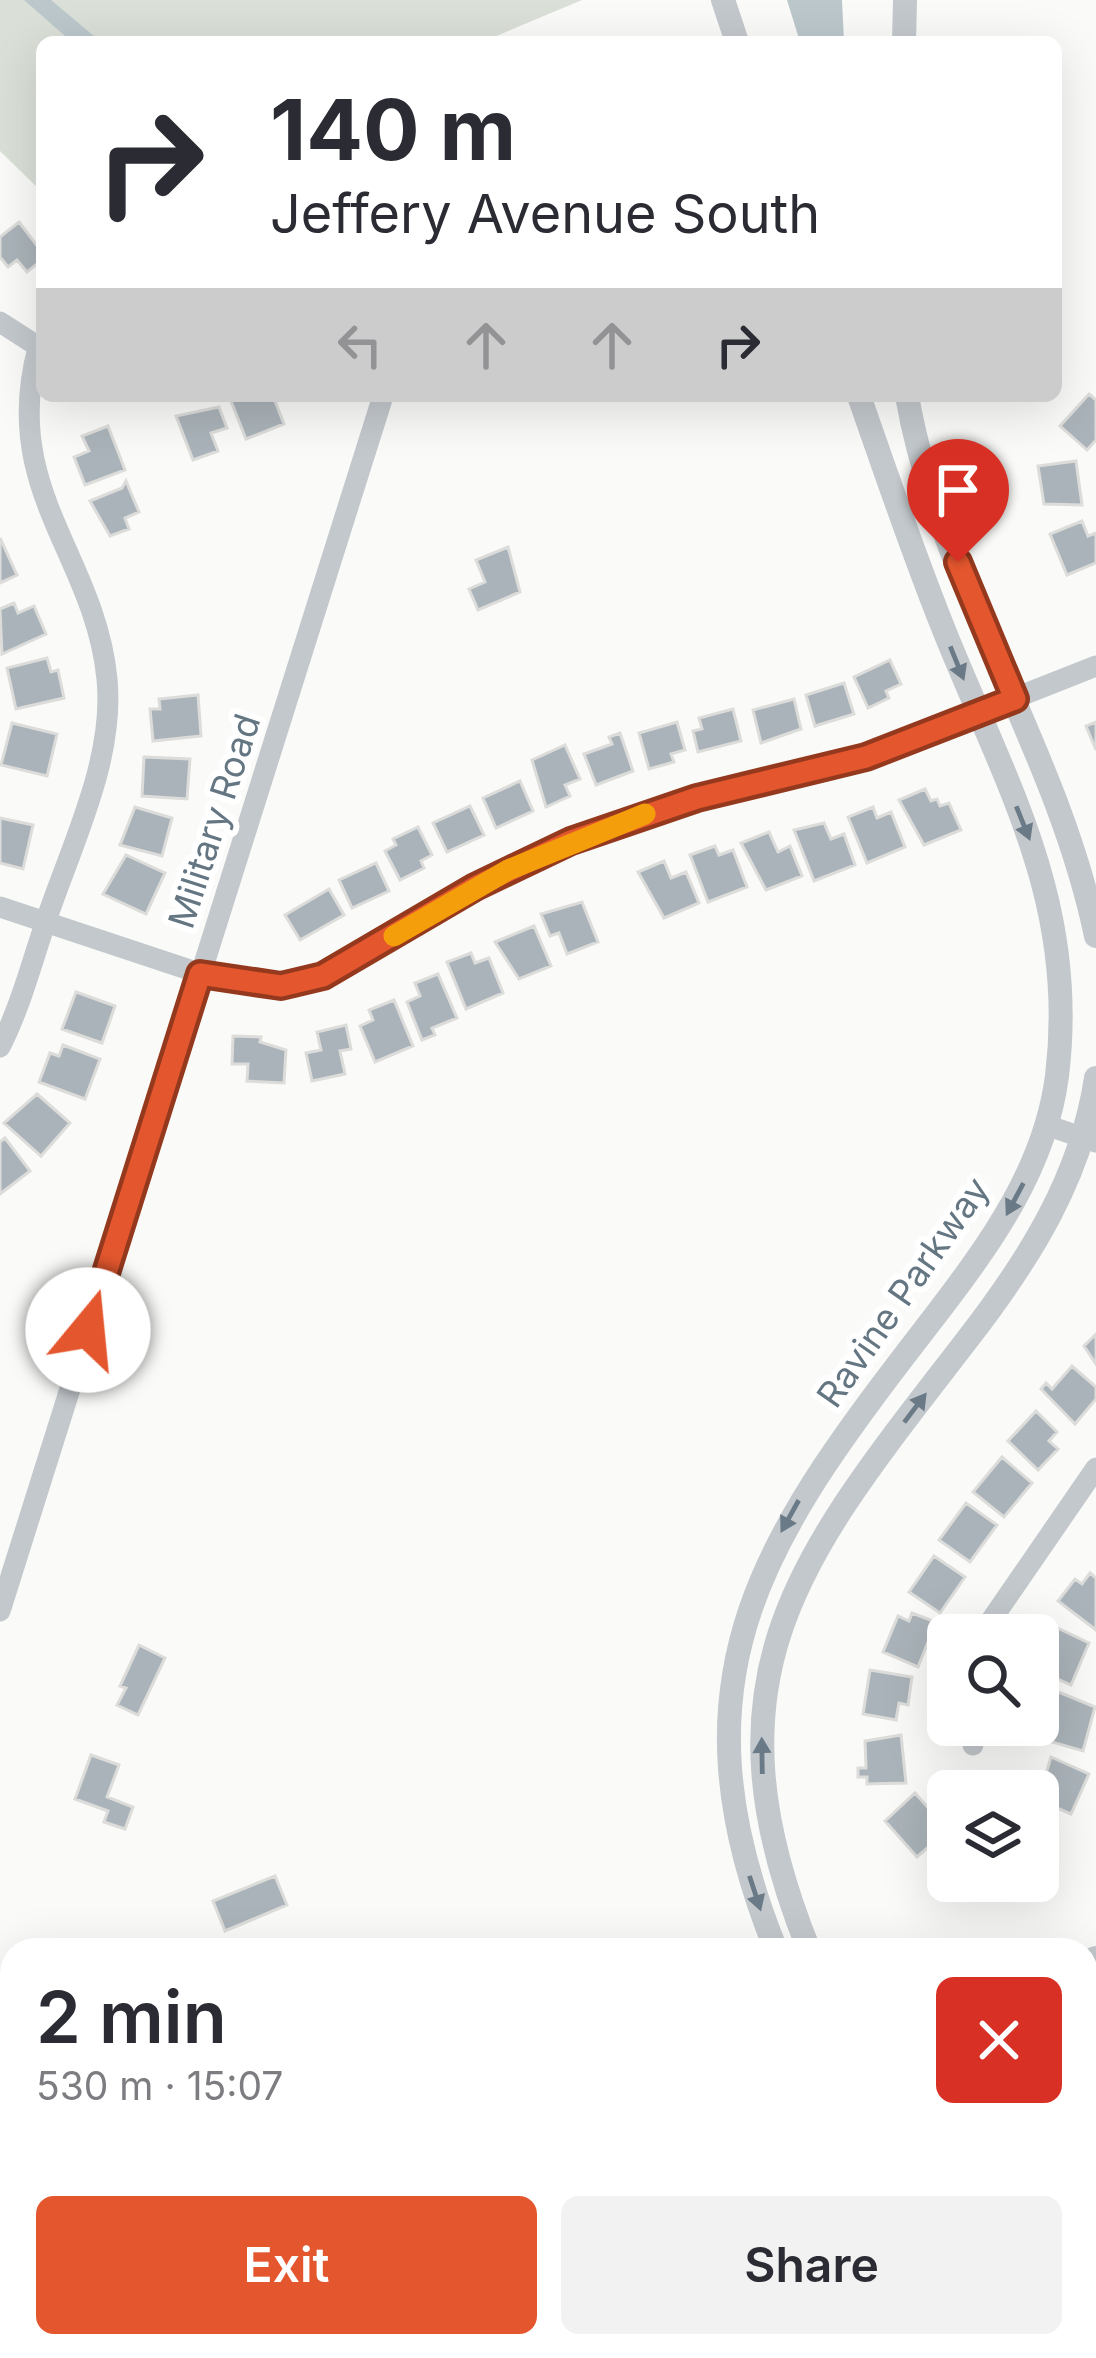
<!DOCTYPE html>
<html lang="en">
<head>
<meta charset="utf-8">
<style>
	:root { --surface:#fff; --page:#f2f2f3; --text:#2b2b33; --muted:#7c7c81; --accent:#e4572e }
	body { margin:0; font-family:Inter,sans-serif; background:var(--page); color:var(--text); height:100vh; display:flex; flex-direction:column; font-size:45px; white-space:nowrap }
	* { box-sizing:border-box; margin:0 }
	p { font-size:39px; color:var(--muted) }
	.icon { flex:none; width:66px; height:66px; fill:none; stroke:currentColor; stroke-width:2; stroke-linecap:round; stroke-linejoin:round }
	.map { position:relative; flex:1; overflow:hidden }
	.sheet { position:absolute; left:0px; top:1938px; width:1098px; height:420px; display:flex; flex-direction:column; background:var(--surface); border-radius:36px 36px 0 0; box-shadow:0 12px 48px #0002 }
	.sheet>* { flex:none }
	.guide { position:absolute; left:36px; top:36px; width:1026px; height:366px; border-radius:18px; box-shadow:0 12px 48px #0002; background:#fff; color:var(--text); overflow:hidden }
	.tools { position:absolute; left:927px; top:1614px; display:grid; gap:24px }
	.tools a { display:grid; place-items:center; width:132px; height:132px; border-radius:18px; background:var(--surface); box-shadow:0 12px 48px #0002; font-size:60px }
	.pin { position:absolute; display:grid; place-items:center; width:102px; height:102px; color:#fff; margin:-123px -51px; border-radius:50% 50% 50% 0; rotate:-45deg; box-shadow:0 0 12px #0007 }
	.pin .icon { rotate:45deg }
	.me { position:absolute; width:132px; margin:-66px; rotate:17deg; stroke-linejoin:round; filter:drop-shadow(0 0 9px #0008) }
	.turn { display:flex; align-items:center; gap:42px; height:252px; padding:0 36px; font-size:54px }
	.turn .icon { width:156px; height:156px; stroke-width:2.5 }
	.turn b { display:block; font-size:84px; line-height:102px }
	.lanes { display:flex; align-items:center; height:114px; padding:0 36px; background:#0003; justify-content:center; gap:60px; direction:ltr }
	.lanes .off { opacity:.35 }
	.round { display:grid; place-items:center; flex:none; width:126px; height:126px; border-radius:18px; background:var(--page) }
	.headline { display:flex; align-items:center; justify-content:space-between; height:204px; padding:0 36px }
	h1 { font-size:72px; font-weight:600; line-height:90px }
	.primary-button { display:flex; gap:24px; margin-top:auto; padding:24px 36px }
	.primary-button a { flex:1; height:138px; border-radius:18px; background:var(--accent); color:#fff; font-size:48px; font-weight:600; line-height:138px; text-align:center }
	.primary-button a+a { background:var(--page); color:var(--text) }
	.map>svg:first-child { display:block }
</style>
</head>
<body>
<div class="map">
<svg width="1096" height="2358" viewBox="0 0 1096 2358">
	<rect width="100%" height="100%" fill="#fafaf8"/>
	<path fill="#dadfd7" d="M0 0H582L482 42H42V192L0 151Z
		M1096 1997V2138L1086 2142V2001Z
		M1086 2193 1096 2199V2299L1086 2271Z
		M245 2346H390L366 2358H216Z
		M415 2346H469L462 2358H414Z"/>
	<path fill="#bbc7cb" d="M24 0H51L101 42H72Z
		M787 0H842L844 42H800Z"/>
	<path fill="#aab3b9" stroke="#dcdcda" stroke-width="3" d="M19 222 42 252V260L27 272 17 260 8 267 0 257V237Z
		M1089 394 1096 400V440L1087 450 1060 426Z
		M244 396H273L284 424 246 439 231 401Z
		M219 407 227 428 211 433 218 451 193 460 176 416Z
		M108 426 125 470 85 485 74 457 89 451 82 436Z
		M1076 461 1082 505 1044 504 1038 466Z
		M126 481 139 512 125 518 129 529 110 536 90 501 122 488Z
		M1082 521 1088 536 1096 533V563L1067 575 1050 534Z
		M0 538 17 575 0 583Z
		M508 547 520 592 478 610 469 589 485 582 476 560Z
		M14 603 18 613 34 606 46 634 2 654 0 609Z
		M47 658 51 672 58 670 64 698 16 709 7 668Z
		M890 660 901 684 886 691 889 698 868 708 854 677Z
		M844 683 854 714 815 726 806 695Z
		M198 695 201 736 153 741 150 709H160L159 699Z
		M794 699 801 729 761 743 753 710Z
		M733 709 741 741 698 752 693 731 702 729 699 718Z
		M677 722 685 750 671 754 674 762 649 769 639 733Z
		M1096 722V750L1086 726Z
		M12 723 57 734 47 776 1 765Z
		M620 733 633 771 596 785 584 754 612 744 609 737Z
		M565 745 580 779 565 785 570 796 546 807 532 760Z
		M144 757 190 759 187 799 142 796Z
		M520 781 533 811 496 828 483 798Z
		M925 789 931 801 937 799 940 806 949 803 961 830 924 845 899 800Z
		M470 806 484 835 447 852 433 823Z
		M135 807 172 818 162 856 120 845Z
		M873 807 877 818 891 812 905 847 867 863 848 817Z
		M0 818 33 825 23 869 0 863Z
		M824 823 831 839 844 834 855 865 814 881 794 830Z
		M418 827 432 855 421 861 424 868 400 880 385 851 396 845 393 839Z
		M769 832 778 852 790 846 802 876 766 890 741 843Z
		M715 846 719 855 733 850 747 887 708 902 690 855Z
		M126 855 165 873 146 914 103 894Z
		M664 861 671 878 686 872 699 903 664 918 638 872Z
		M376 863 389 891 352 908 339 880Z
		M329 889 344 915 300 940 285 915Z
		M582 902 598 942 567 954 559 933 550 936 541 914Z
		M534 926 551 966 519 979 495 942Z
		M471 953 475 963 489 958 503 993 466 1009 447 962Z
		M438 974 457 1018 432 1028 435 1035 422 1040 407 1002 420 996 415 983Z
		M76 992 115 1006 102 1043 62 1029Z
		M394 1000 413 1046 375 1062 360 1026 373 1020 369 1010Z
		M346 1025 351 1049 340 1051 345 1074 312 1081 306 1053 321 1050 317 1032Z
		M233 1036 261 1037 260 1042 286 1050 284 1083 247 1081 248 1064H232Z
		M63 1045 100 1059 85 1099 39 1082 50 1053 59 1056Z
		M37 1094 70 1123 41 1156 4 1123Z
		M5 1138 30 1171 0 1194V1142Z
		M1096 1334V1364L1084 1346Z
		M1072 1366 1096 1387V1399L1075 1424 1041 1389 1046 1383 1052 1389Z
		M1036 1411 1057 1432 1049 1441 1058 1449 1038 1470 1008 1441Z
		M1002 1457 1032 1483 1004 1517 973 1492Z
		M966 1503 997 1525 970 1562 939 1540Z
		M934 1556 965 1577 940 1613 909 1592Z
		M1090 1573 1096 1578V1630L1058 1601 1075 1579 1082 1584Z
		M912 1613 936 1622 918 1667 883 1652 898 1616 909 1621Z
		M1047 1623 1089 1643 1071 1685 1038 1670V1642Z
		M139 1645 165 1658 138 1715 117 1705 126 1688 120 1686Z
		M870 1670 912 1677 908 1705 899 1703 896 1720 863 1714Z
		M1049 1688 1095 1707 1083 1751 1052 1742 1057 1727 1046 1724Z
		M901 1735 906 1783 867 1784V1777H858V1768H866L865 1741Z
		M91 1755 119 1765 107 1797 133 1807 125 1829 104 1822 108 1811 75 1799Z
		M1051 1757 1089 1774 1071 1814 1038 1800Z
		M915 1793 948 1830 917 1857 885 1821Z
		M275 1876 287 1905 225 1931 213 1901Z
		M12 2089V2195L0 2191V2126Z"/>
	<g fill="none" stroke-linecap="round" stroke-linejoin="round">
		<path stroke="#c3c8cc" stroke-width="21" d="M0 322 42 349
			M0 907 199 973 259 985 304 982 352 963 475 887 571 841 697 798 866 757 1096 666
			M0 1047C21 1006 32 961 47 918 72 844 115 759 107 679 95 555 0 490 38 348
			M1046 1125 1096 1142
			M0 1611 383 396
			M981 1635 1096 1468
			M971 1725 973 1745"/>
		<path stroke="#c3c8cc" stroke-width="24" d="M723 0 737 42
			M904 42 905 0
			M907 396C940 585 1057 748 1096 936
			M776 1950C663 1671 768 1532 935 1316 990 1244 1045 1169 1057 1076 1078 905 1008 788 946 635 914 556 887 476 859 396
			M809 1950C695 1669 805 1551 970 1336 1030 1258 1081 1177 1096 1078
			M1086 1962 1096 1958
			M1086 1992 1096 1988
			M106 2358 138 2346
			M194 2358 223 2346"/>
	</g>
	<defs><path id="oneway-solid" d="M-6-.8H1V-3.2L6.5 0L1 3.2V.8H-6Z" transform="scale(3)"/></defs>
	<g fill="#6a7a87">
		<use href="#oneway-solid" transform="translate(957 663) rotate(68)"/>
		<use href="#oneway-solid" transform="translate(1023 823) rotate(68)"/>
		<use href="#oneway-solid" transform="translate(1015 1199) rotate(118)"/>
		<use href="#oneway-solid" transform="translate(915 1408) rotate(-53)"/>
		<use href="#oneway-solid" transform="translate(790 1516) rotate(119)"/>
		<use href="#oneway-solid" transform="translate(762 1756) rotate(-91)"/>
		<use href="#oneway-solid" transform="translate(755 1893) rotate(72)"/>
	</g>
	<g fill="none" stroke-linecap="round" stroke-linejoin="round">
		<g stroke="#94391e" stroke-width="30">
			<path id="route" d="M88 1330 200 974 281 986 323 976 475 887 571 841 697 798 866 757 1015 699 958 562"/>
		</g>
		<use href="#route" stroke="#e4572e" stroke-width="21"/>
		<path stroke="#f59e0b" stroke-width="21" d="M394 936 508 870 645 814"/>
	</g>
	<g text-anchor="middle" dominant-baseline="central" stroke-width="12" stroke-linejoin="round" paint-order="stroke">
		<g font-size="36" fill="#657683" stroke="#fff">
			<text transform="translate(214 821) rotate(-72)">Military Road</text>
			<text transform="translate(903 1292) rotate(-55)">Ravine Parkway</text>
		</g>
	</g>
</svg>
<div class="tools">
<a><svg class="icon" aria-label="search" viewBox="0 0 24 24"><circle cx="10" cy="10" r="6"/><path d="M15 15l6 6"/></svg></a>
<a><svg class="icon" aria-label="layers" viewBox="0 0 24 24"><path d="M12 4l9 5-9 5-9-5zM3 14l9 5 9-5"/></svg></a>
</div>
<div class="pin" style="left:958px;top:562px;background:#d93025"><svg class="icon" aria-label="arrive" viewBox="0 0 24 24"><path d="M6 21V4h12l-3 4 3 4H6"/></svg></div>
<svg class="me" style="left:88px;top:1330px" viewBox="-20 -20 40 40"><circle r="19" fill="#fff"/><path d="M0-13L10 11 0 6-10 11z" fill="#e4572e"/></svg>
<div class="guide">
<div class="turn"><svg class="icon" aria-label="right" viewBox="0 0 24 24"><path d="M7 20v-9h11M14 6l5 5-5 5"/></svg><div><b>140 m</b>Jeffery Avenue South</div></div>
<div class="lanes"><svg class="icon off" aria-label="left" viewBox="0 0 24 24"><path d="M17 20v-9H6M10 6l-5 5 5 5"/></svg><svg class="icon off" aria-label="ahead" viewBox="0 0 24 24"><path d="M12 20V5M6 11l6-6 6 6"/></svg><svg class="icon off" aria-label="ahead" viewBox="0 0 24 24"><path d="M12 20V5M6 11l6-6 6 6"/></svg><svg class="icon" aria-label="right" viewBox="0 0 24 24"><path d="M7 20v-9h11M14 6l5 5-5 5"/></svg></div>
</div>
<section class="sheet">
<div class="headline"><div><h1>2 min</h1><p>530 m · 15:07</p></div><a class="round" style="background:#d93025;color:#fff"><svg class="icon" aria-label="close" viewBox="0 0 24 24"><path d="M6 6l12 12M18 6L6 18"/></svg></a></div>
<div class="primary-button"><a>Exit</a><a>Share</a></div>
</section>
</div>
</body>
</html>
